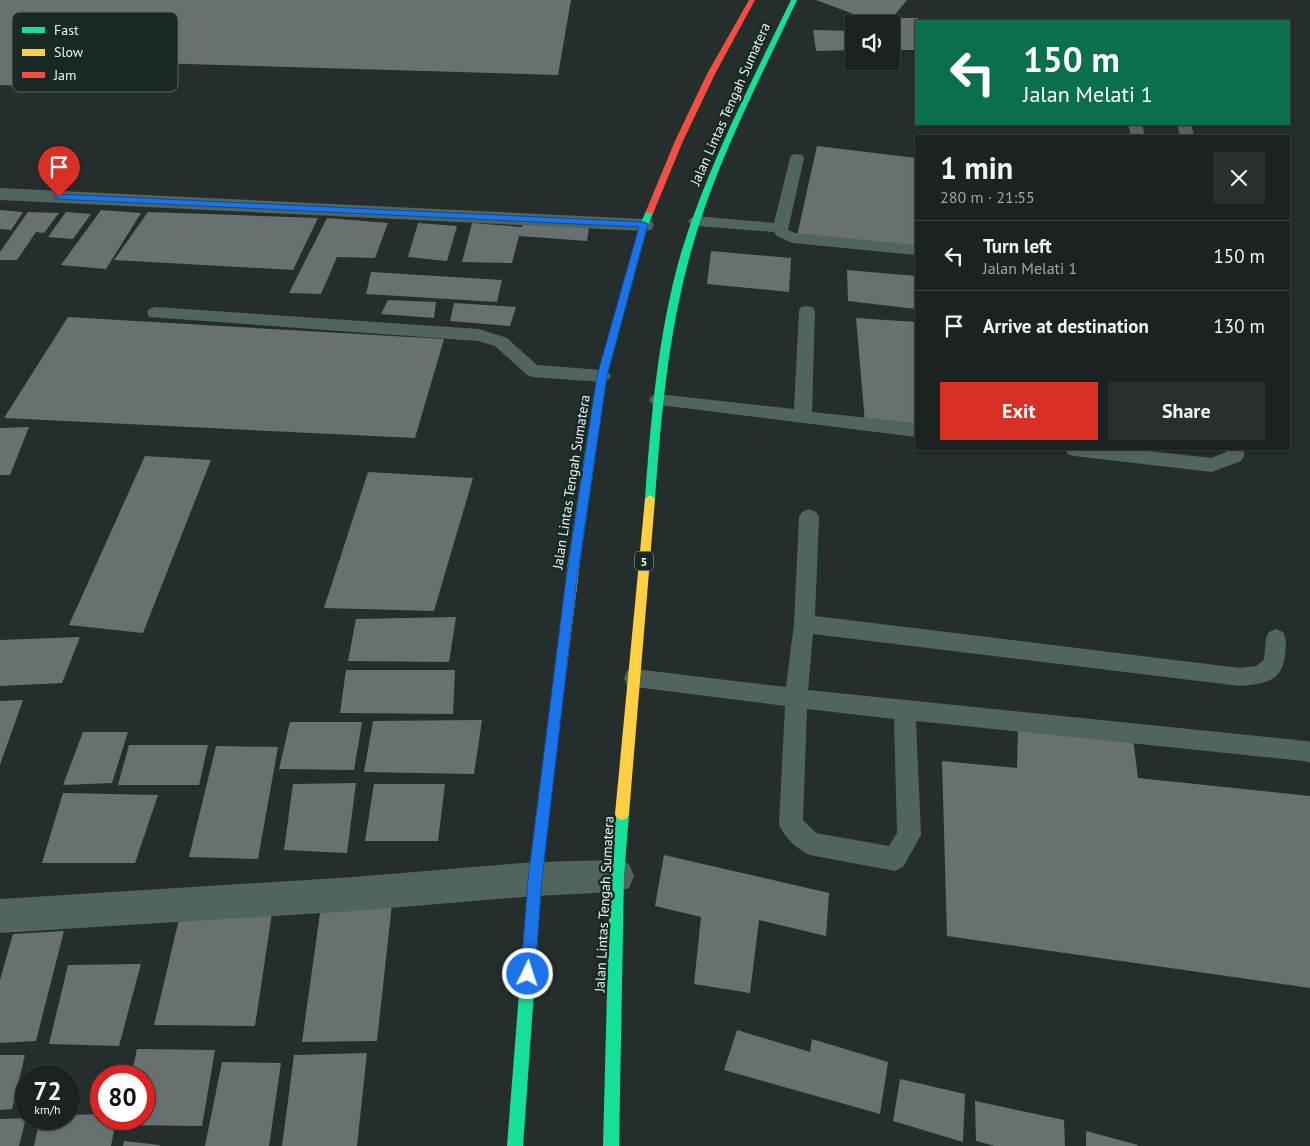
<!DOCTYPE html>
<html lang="en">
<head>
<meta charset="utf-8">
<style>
	:root { --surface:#1c2222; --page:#292f2f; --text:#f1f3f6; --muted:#a0a4a5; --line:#3a3f40; --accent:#d93025 }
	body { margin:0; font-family:"PT Sans",sans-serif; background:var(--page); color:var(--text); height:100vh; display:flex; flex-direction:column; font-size:19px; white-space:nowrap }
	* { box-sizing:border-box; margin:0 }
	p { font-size:16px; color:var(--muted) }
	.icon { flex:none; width:28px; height:28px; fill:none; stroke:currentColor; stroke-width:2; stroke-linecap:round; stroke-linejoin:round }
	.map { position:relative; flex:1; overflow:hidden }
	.details { position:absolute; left:915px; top:135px; width:375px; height:315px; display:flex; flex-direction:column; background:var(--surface); border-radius:0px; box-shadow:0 1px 4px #0004,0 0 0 1px var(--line) }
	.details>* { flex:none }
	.top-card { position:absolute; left:915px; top:20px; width:375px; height:105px; border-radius:0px; box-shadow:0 1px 4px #0004,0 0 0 1px var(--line); background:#0b6e4f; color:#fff; overflow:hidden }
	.buttons { position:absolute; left:845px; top:15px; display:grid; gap:10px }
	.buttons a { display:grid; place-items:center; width:55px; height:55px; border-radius:0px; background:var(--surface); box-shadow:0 1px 4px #0004,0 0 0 1px var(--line); font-size:25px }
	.speed { position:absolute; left:15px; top:1065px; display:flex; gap:10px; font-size:25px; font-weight:700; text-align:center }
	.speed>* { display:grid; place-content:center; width:65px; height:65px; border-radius:50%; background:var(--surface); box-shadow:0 1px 4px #0004,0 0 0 1px var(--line); line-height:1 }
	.speed small { font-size:12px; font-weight:400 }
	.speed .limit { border:8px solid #d22; background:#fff; color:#111 }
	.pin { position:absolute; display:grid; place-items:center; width:42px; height:42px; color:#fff; margin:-51px -21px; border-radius:50% 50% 50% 0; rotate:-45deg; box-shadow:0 0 5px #0007 }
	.pin .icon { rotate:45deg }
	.me { position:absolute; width:55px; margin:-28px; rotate:4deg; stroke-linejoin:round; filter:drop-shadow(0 0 4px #0008) }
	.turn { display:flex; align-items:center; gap:18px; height:105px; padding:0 25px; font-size:22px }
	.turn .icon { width:65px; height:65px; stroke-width:2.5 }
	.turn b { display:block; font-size:35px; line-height:42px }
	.round { display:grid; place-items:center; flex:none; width:52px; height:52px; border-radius:0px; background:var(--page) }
	.overview { display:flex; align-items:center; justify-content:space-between; height:85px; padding:0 25px }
	h1 { font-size:30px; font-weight:600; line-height:38px }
	.primary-button { display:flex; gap:10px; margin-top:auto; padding:10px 25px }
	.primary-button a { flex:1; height:58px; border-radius:0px; background:var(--accent); color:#fff; font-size:20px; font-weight:600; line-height:58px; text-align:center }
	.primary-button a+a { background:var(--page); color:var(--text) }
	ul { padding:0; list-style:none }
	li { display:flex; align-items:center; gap:15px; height:70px; padding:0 25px; border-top:1px solid var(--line) }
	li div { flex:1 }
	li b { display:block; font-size:19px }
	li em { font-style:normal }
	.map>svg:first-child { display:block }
</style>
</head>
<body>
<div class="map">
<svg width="1310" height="1146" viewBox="0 0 1310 1146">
	<rect width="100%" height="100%" fill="#262e2d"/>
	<path fill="#697071" d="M0 0H571L558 75 153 63 167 37 62 35 26 86 0 85Z
		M816 0H907L892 18H918L919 21H916V50H891V32H895L892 18 887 24H880Z
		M813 30 854 31V50L816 51Z
		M817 146 916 158V248L797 236Z
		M0 210 23 212 11 230 0 229Z
		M101 210 141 213 106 269 61 265Z
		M28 212 59 213 44 233 36 232 17 260H0V252Z
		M66 212 91 214 73 239 48 237Z
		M148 212 318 218 293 270 114 260Z
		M327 218 388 223 375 258 337 257 321 294 289 293Z
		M418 223 457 226 447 261 408 257Z
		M472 223 522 227V223L589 227 587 241 519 236 512 263 462 262Z
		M711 251 791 258 789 292 707 284Z
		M847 270 916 276V309L848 301Z
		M371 272 502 280 497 302 366 294Z
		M388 300 436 302 434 318 381 314Z
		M454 303 516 307 510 326 450 321Z
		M68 317 444 339 415 438 4 418Z
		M856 318 916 322V427L865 423Z
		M29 427 10 475H0V428Z
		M145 456 211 460 143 633 69 625Z
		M368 472 473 478 434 611 324 608Z
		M456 617 449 662 348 661 356 619Z
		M80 637 62 683 0 686V640Z
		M346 670H455L453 714 340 713Z
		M23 700 0 765V701Z
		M482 720 474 774 364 772 373 721Z
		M290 722H362L354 770 279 769Z
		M1018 731 1133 738 1138 778 1310 796V988L947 936 942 761 1017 768Z
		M83 732H128L112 783 63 785Z
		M129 745H208L199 785H118Z
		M216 746 278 747 258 859 189 857Z
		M356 783 347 853 284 850 293 784Z
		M374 784H445L438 841H365Z
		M63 793 158 795 135 863H42Z
		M664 855 829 893 826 936 759 920 750 993 694 984 701 917 655 906Z
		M392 904 377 1041 302 1042 321 906Z
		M272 913 255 1026 154 1025 179 919Z
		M64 931 36 1041 0 1043V980L13 934Z
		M141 964 119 1046 49 1044 68 965Z
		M737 1030 810 1052 812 1039 888 1062 880 1114 724 1070Z
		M137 1049 215 1050 202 1126 120 1125 122 1119H144V1076H131Z
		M367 1053 357 1146H282L294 1055Z
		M0 1055H25L12 1109 0 1110Z
		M222 1062 281 1063 269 1146H205Z
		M900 1079 965 1094 963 1142 893 1121Z
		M975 1101 1064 1120 1065 1146H995L976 1141Z
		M101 1114V1119H116L111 1146H34L40 1119H69V1115Z
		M26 1118 19 1146H0V1119Z
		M1086 1131 1138 1145V1146H1086Z
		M124 1141 160 1145V1146H123Z"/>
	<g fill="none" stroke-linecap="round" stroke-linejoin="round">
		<path fill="#50655d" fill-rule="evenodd" d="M1128 124H1142L1145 136H1131Z
			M1177 124H1191L1194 136H1180Z
			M797 154 802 155 804 158 788 230 795 233 916 245V255L792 243 777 236 774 232 696 226 691 224 688 221 691 218 696 216 774 223 790 158 792 155Z
			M807 306 813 307 815 311 812 412 916 423V437L652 404 649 400 652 396 658 394 794 409 799 311 801 307Z
			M155 307 479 329 507 338 537 365 602 370 608 372 611 376 608 380 602 382 533 377 527 375 495 346 478 341 149 317 147 313 149 309Z
			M1065 449H1131L1211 458 1226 452V449H1244V456L1241 461 1212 472 1074 456 1068 454Z
			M809 509 816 512 819 517 815 616 1240 668 1256 666 1264 660 1266 638 1269 632 1276 629 1283 632C1287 639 1286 646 1285 655 1283 682 1263 684 1240 686L813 634 808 690 1306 741 1310 742V763L1304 761 916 721 921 835 903 867 895 871 810 855C797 849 785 838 779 825L785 706 635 687 627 685 624 678 627 671 635 669 786 687 794 624 799 517 802 512ZM807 709 894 719 897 833 889 846 816 833 803 820Z"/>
		<path fill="#50655d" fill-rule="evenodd" d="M0 188 644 219 651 220 654 225 651 230 644 231 0 200Z
			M617 860 629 864 634 876 629 888 617 892 535 896 354 911 0 933V899L354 877 535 862Z"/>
		<path fill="#16e098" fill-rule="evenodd" d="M791 0H797C758 83 714 166 690 255 668 335 661 417 655 499L650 503 645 499C651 417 658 333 681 253 708 165 751 83 791 0Z
			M650 208 654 211 648 225 607 376 580 562 578 565H570L568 562 597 376 640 225 646 211Z
			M550 750 554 752 556 756 542 879 523 1146H507L528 879 544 756 546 752Z
			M622 808 627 810 629 814 624 876 619 1146H603L610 876 615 814 617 810Z"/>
		<path fill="#ffcf43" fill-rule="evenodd" d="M650 495 655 499 629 814 627 818 622 820 617 818 615 814 645 499Z
			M574 557 578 559 580 562 556 756 554 760 550 762 546 760 544 756 568 562 570 559Z"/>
		<path fill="#f24e42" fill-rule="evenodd" d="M749 0H755L715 74 683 141 654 211 653 213H647L646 211 675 141 707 74Z"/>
	</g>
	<path fill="#1a73e8" stroke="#114b97" d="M59 194 644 222 648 224 607 376 577 579 542 879 535 974 533 980 528 982 523 980 521 974 528 879 566 579 597 376 639 227 56 199 55 197Z"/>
	<g text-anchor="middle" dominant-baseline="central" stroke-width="5" stroke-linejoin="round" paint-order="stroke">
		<rect fill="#182827" stroke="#aab6b4" stroke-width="1" x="635" y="551.5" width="18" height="19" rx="4"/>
		<g font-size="12" font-weight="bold" fill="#e8f3f1">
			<text x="644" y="561">5</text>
		</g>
		<g font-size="14" fill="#e8f3f1" stroke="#182827">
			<text transform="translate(730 104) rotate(-66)">Jalan Lintas Tengah Sumatera</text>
			<text transform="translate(571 482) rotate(-81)">Jalan Lintas Tengah Sumatera</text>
			<text transform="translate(604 904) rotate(-87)">Jalan Lintas Tengah Sumatera</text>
		</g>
	</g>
	<rect x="12" y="12" width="166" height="80" rx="8" fill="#182827" stroke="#566564" stroke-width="1"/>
	<rect x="22" y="27" width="23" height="6" fill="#16e098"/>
	<rect x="22" y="49" width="23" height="7" fill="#ffcf43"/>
	<rect x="22" y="72" width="23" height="6" fill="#f24e42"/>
	<g font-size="14" fill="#e8f3f1">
		<text x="54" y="35">Fast</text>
		<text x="54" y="57">Slow</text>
		<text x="54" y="80">Jam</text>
	</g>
</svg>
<div class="buttons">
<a><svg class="icon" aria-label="sound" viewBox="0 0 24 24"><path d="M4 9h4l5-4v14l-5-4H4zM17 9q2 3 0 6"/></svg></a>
</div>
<div class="speed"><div>72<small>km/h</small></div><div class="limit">80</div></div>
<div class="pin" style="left:59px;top:197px;background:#d93025"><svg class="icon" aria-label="arrive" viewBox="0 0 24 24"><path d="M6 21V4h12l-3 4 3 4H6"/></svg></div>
<svg class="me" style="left:528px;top:974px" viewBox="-20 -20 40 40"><circle r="17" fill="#1a73e8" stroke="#fff" stroke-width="3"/><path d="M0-11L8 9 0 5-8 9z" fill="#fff"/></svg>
<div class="top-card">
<div class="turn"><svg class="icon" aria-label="left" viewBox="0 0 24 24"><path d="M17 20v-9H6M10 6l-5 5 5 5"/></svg><div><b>150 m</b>Jalan Melati 1</div></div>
</div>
<section class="details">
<div class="overview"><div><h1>1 min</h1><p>280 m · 21:55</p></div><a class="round"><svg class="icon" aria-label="close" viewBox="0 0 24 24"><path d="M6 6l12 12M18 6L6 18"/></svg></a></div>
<ul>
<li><svg class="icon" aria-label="left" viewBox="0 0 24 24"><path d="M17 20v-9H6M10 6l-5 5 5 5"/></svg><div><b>Turn left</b><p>Jalan Melati 1</p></div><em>150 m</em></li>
<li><svg class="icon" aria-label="arrive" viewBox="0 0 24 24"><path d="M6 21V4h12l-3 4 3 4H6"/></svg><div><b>Arrive at destination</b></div><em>130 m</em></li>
</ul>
<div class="primary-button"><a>Exit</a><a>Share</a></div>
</section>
</div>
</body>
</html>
